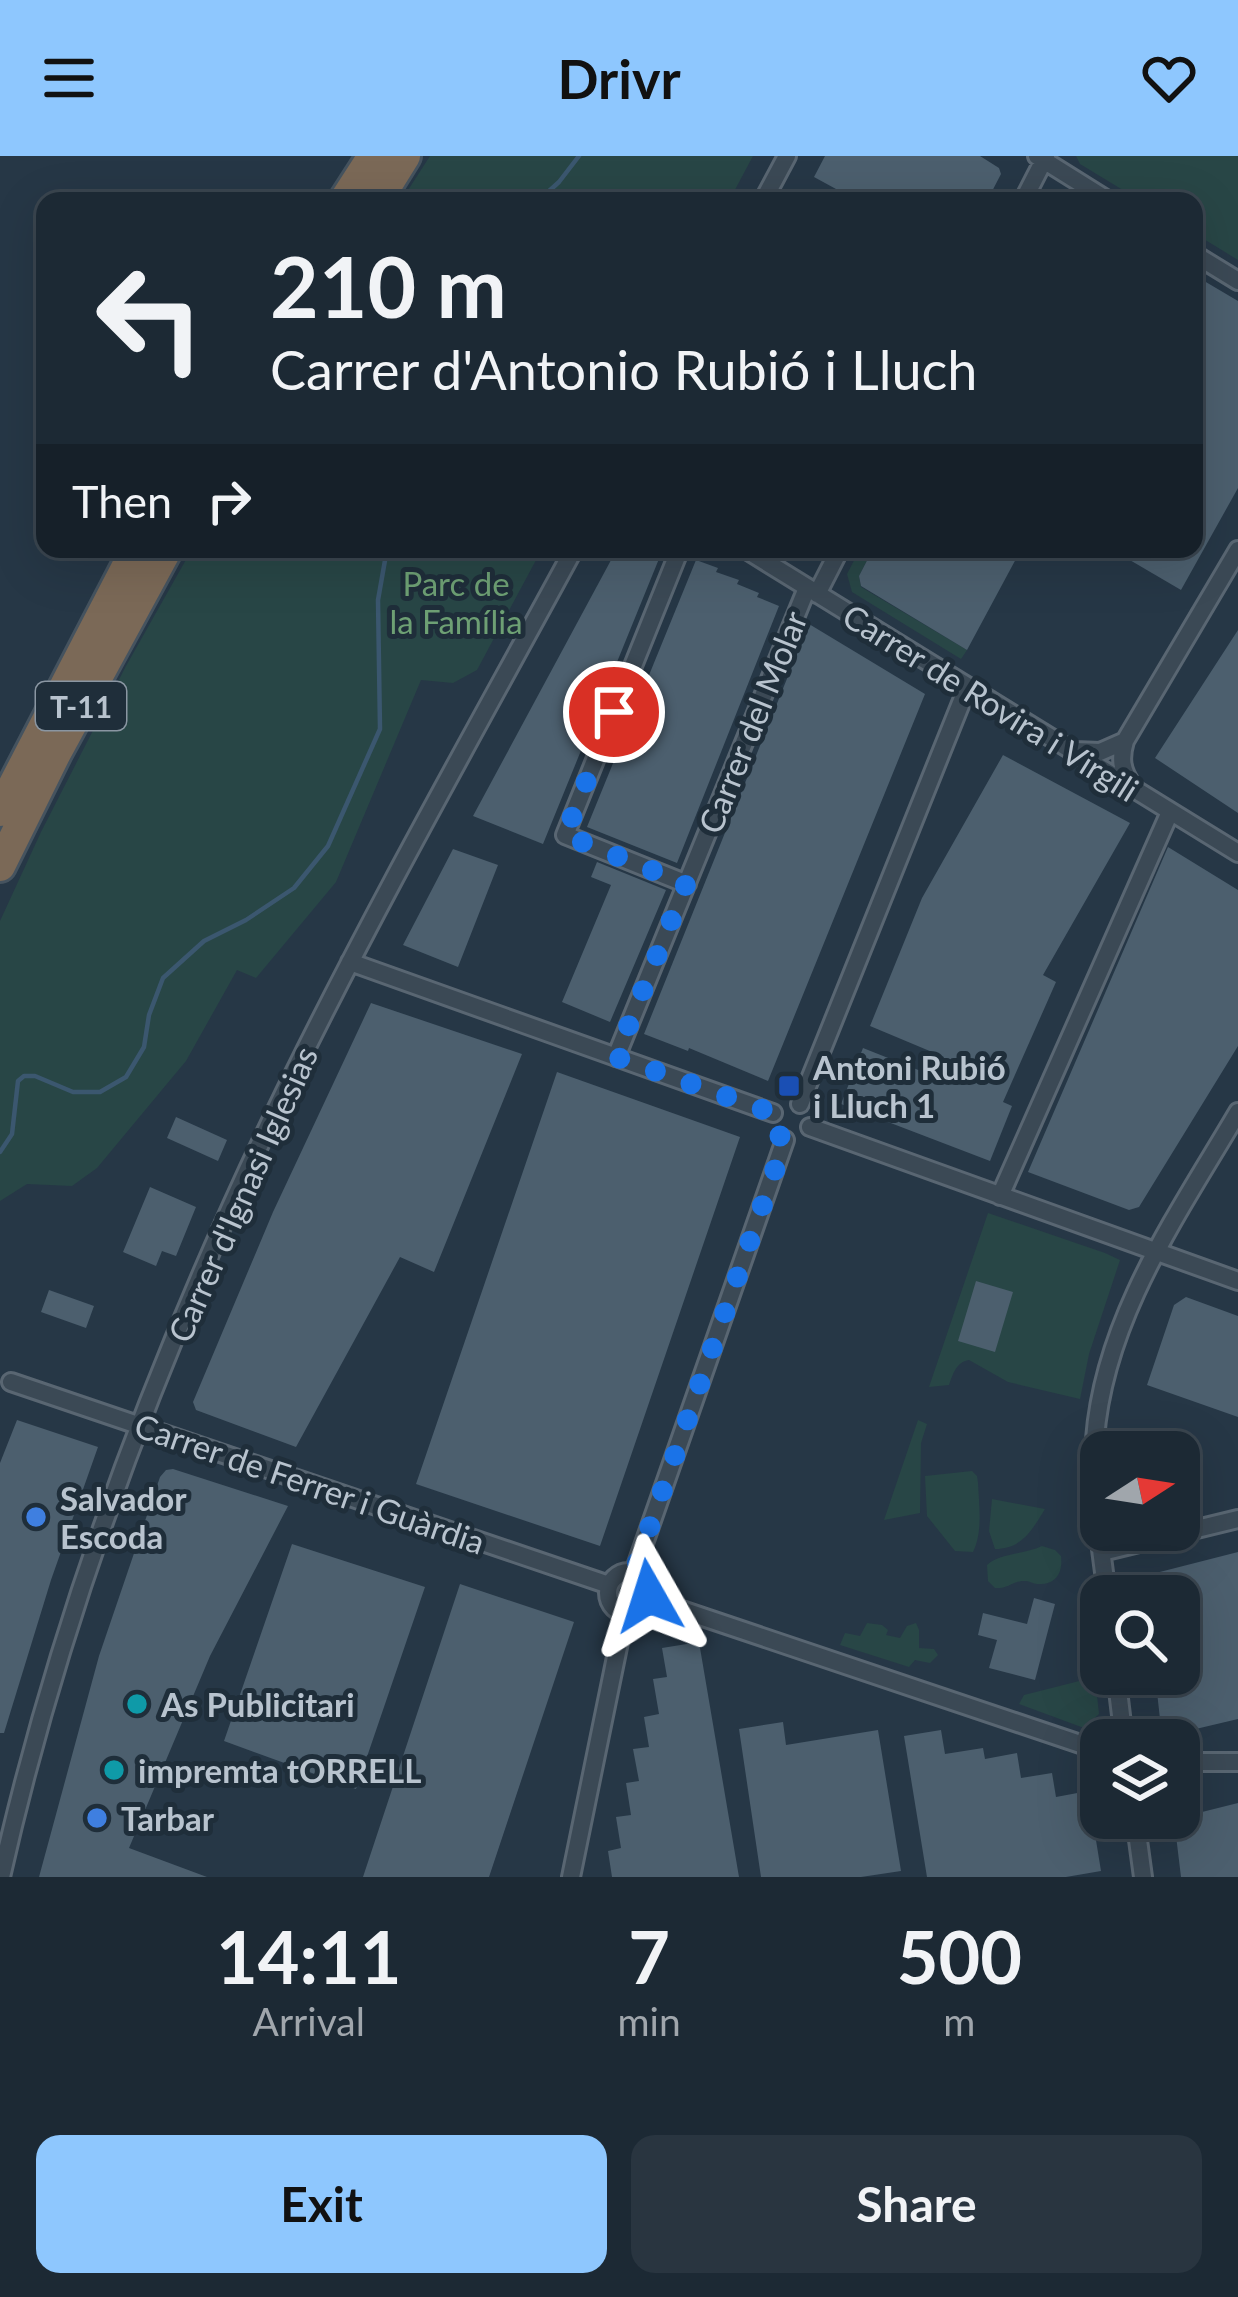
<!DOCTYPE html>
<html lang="en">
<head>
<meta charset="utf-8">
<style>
	:root { --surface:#1c2934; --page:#293540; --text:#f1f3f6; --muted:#a0a6ac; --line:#3a454f; --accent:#8ec7fe }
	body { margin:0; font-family:Lato,sans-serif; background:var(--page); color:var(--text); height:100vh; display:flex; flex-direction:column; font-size:45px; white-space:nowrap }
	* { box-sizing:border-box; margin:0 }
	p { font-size:39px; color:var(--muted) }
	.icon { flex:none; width:66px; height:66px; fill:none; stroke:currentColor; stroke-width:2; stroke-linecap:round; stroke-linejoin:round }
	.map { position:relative; height:1721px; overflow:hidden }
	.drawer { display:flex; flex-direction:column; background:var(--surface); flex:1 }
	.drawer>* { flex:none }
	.hud { position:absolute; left:36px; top:36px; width:1167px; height:366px; border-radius:24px; box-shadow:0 12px 48px #0002,0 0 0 3px var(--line); background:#1c2934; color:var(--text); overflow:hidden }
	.needle { width:78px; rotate:78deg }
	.buttons { position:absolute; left:1080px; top:1275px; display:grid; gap:24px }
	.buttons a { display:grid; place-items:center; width:120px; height:120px; border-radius:24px; background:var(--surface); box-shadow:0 12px 48px #0002,0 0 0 3px var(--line); font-size:60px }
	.pin { position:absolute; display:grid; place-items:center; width:102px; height:102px; color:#fff; margin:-51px; border:6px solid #fff; border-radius:50%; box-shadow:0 3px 12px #0007 }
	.me { position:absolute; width:132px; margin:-66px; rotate:354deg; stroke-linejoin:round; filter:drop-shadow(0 0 9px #0008) }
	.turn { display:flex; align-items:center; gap:42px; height:252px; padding:0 36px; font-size:54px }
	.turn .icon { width:156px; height:156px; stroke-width:2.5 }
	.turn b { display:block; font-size:84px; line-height:102px }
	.then { display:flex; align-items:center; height:114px; padding:0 36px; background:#0003; gap:24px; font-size:45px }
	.eta { display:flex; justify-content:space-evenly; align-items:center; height:204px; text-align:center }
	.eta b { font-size:72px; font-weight:700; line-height:84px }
	.primary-button { display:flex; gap:24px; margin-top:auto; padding:24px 36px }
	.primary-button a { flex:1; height:138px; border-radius:24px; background:var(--accent); color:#111; font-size:48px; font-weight:700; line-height:138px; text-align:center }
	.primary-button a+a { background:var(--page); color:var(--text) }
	header { display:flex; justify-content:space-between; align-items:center; height:156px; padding:0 36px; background:var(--accent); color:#111; font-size:54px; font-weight:700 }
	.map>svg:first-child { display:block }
</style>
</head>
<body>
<header><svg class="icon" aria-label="menu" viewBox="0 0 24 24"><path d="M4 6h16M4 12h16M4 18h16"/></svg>Drivr<svg class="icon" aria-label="heart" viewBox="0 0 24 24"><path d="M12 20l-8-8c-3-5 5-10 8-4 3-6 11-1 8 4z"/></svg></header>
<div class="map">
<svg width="1238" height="1721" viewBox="0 0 1238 1721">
	<rect width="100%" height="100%" fill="#263746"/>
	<path fill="#284646" d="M430 0H753L729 45H401Z
		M1076 0H1238V104L1194 77V45H1141L1080 8Z
		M192 393H542L477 514 453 527 421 524 336 726 256 822 237 814 186 905 97 1012 72 1030 27 1028 0 1045V765L41 676 126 510Z
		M860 393H873L859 420 861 431 967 494 961 503 852 436 847 418Z
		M988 1057 1105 1097 1120 1104 1089 1198 1080 1243 1008 1226 969 1204C956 1206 953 1218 949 1229L929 1231Z
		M918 1264 927 1268 921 1287 920 1357 884 1364Z
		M972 1315 977 1320 978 1327C979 1349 983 1376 973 1396L955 1395 927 1360 925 1320Z
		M992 1343 1045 1353C1032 1374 1022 1393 995 1393L989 1375Z
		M1042 1390 1055 1394 1061 1400C1063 1417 1056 1429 1037 1428 1033 1428 1030 1425 1026 1425 1013 1424 1009 1433 995 1432L988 1425 987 1409C1000 1397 1026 1398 1042 1390Z
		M867 1467 882 1469 888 1474 886 1479 900 1482 907 1470 916 1467 919 1474V1492L934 1493 938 1499 930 1507 915 1504 909 1511 840 1489 845 1477 860 1480Z
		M1095 1521 1099 1558 1084 1572 1019 1548 1024 1539Z"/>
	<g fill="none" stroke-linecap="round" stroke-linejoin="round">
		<path stroke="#3b576f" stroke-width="4.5" d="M538 45 559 26 579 0
			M0 996 12 978 18 925 24 920H35L73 936H100L126 921 144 891 149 859 163 822 204 785 246 764 294 732 328 690 380 573 378 444 387 393"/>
	</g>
	<path fill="#4c5f6e" d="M825 0H980L999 12 1001 18 987 45H858L814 21Z
		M1194 119 1238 145V332L1181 434 1111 393H1194Z
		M617 393H663L543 688 473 660Z
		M873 393H1002L1017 401 967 494 861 430 859 420Z
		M696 404 718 412 716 416 739 424 737 428 759 437 757 441 779 450 677 707 587 671Z
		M809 468 925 538 768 925 689 892 688 895 644 878Z
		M1238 474V657L1155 602Z
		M1003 599 1130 667 1043 819 1056 826 1003 946 1012 950 990 1005 841 948 863 892 936 921 944 901 870 870 922 742Z
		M1168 691 1238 734V890L1139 1051 1129 1054 1028 1016Z
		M453 693 498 709 458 811 403 789Z
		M597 706 666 734 610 866 562 846 611 729 591 721Z
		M371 847 522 898 434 1116 400 1101 296 1291 196 1254 193 1246 273 1056Z
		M557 916 740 981 600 1390 416 1328Z
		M176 961 227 984 218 1005 167 982Z
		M150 1031 196 1051 176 1100 162 1095 156 1110 123 1096Z
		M976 1125 1013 1136 995 1196 958 1185Z
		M49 1134 94 1150 86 1172 41 1156Z
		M1186 1141 1238 1160V1261L1147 1229 1174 1149Z
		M17 1264 98 1291 51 1424 4 1577H0V1307Z
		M173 1313 288 1350 210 1500 129 1692 207 1721H39L99 1500 160 1321 166 1314Z
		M292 1388 425 1431 356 1633 224 1585Z
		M1238 1396V1563L1162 1581 1155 1518H1179V1440H1146L1144 1420Z
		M460 1428 574 1466 489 1721H363Z
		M1034 1442 1055 1448 1035 1524 989 1512 997 1484 978 1479 983 1457 1027 1468Z
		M699 1486 739 1721H612L608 1695 621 1692 616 1661 631 1659 626 1627 639 1625 633 1593 649 1591 644 1561 659 1558 653 1523 667 1521 662 1492Z
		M783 1566 786 1589 878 1574 901 1715 861 1721H761L739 1573Z
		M941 1574 945 1598 983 1592 985 1603 1017 1597 1021 1622 1052 1617 1056 1641 1088 1635 1101 1715 1066 1721H927L904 1580Z
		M1238 1647V1721H1181L1174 1663Z"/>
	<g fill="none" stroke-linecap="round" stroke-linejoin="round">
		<g stroke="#596672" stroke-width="22">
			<path id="street" d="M1037 0 1109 45
				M763 45 787 0
				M1023 45 1046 0
				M1194 98 1238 125
				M680 393 565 679 687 728
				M745 393 1238 697
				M817 438 840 393
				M1075 595 1100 596 1125 585
				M1132 629C1121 614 1120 602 1125 585L1238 394
				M350 806 773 957
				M616 901 807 432
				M800 948 967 532
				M810 971 1238 1125
				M1000 1040 1170 656
				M11 1226 609 1429
				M1102 1396 1238 1363
				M634 1416 785 984
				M608 1437a21 21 0 1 1 42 0a21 21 0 1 1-42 0Z
				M1107 1440C1101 1389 1091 1335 1095 1283 1104 1162 1178 1058 1238 956
				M649 1443 1101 1595
				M1116 1518 1124 1584
				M1179 1606H1238
				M1135 1662 1143 1721
				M1 1721C63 1445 168 1175 292 921 380 742 479 568 574 393
				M571 1721 625 1457"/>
		</g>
		<g stroke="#45535f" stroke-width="36">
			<path id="highway" d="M344 45 373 0
				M377 45 405 0
				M0 655 136 393
				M0 710 56 597 167 393"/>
		</g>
		<use href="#street" stroke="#3b4955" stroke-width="16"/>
		<use href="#highway" stroke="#7b6957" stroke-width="30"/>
	</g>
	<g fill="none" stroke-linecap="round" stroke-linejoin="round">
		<path stroke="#1a73e8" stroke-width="21" stroke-dasharray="0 37.8" d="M614 556 565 679 686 728 616 901 773 957 772 972 785 985 634 1416 646 1425 649 1440"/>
	</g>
	<rect fill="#1a4fb4" stroke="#1f2e3a" stroke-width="4.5" x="777" y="918" width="24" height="24" rx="6"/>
	<g fill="#3f7fe0" stroke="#1f2e3a" stroke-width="4.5">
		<circle cx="36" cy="1361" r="12"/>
		<circle cx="97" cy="1662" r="12"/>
	</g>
	<g fill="#0f9aa8" stroke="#1f2e3a" stroke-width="4.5">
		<circle cx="137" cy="1548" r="12"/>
		<circle cx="114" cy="1614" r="12"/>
	</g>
	<g text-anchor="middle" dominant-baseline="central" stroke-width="10" stroke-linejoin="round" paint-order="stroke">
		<rect fill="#1f2e3a" stroke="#8a96a2" stroke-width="3" x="36" y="526" width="90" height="48" rx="9"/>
		<g font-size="30" font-weight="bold" fill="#b8c3ce">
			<text x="81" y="550">T-11</text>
		</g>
		<g font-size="33" fill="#6ea074" stroke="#1f2e3a">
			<text x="456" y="427">Parc de<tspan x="456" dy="38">la Família</tspan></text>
		</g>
		<g font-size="33" fill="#b8c3ce" stroke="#1f2e3a">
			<text transform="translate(991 546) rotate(32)">Carrer de Rovira i Virgili</text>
			<text transform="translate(752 566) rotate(-68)">Carrer del Molar</text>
			<text transform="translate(242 1038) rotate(-66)">Carrer d'Ignasi Iglesias</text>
			<text transform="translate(310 1327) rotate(19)">Carrer de Ferrer i Guàrdia</text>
		</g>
		<g font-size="33" font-weight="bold" fill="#b8c3ce" stroke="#1f2e3a" text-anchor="start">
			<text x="813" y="911">Antoni Rubió<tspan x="813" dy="38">i Lluch 1</tspan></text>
			<text x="60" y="1342">Salvador<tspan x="60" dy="38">Escoda</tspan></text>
			<text x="161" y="1548">As Publicitari</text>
			<text x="138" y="1614">impremta tORRELL</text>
			<text x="121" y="1662">Tarbar</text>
		</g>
	</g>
</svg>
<div class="buttons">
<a><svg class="needle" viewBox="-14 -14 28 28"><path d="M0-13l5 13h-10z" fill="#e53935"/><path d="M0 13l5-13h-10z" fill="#a0a6ac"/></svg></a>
<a><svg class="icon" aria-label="search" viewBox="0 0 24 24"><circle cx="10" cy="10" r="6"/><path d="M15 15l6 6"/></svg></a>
<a><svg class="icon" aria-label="layers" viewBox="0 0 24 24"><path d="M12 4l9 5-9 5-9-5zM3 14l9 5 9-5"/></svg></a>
</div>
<div class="pin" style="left:614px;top:556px;background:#d93025"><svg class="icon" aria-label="arrive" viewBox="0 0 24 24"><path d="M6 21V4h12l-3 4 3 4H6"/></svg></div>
<svg class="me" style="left:649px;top:1440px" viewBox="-20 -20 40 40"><path d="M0-17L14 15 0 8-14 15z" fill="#1a73e8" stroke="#fff" stroke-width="4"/></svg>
<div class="hud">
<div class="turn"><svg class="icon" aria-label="left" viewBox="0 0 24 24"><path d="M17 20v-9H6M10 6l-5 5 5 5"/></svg><div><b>210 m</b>Carrer d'Antonio Rubió i Lluch</div></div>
<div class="then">Then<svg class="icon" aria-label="right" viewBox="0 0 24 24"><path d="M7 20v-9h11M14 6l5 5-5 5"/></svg></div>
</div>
</div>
<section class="drawer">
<div class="eta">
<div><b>14:11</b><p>Arrival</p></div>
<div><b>7</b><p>min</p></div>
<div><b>500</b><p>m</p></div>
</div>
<div class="primary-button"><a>Exit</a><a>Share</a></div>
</section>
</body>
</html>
